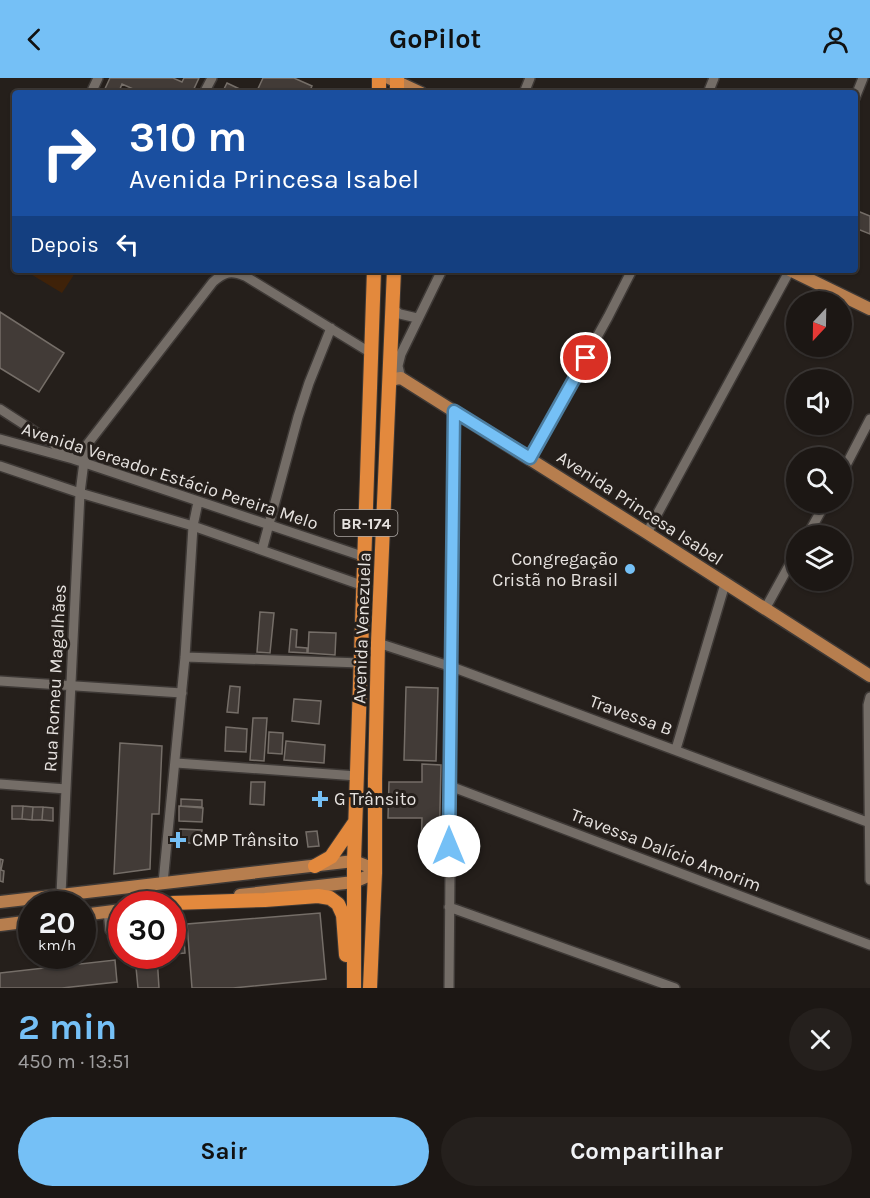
<!DOCTYPE html>
<html lang="pt">
<head>
<meta charset="utf-8">
<style>
	:root { --surface:#1c1714; --page:#25201d; --text:#f1f3f6; --muted:#a09fa0; --line:#3a3634; --accent:#75c0f6 }
	body { margin:0; font-family:Karla,sans-serif; background:var(--page); color:var(--text); height:100vh; display:flex; flex-direction:column; font-size:22px; white-space:nowrap }
	* { box-sizing:border-box; margin:0 }
	p { font-size:20px; color:var(--muted) }
	.icon { flex:none; width:33px; height:33px; fill:none; stroke:currentColor; stroke-width:2; stroke-linecap:round; stroke-linejoin:round }
	.map { position:relative; height:910px; overflow:hidden }
	.sheet { display:flex; flex-direction:column; background:var(--surface); flex:1 }
	.sheet>* { flex:none }
	.hud { position:absolute; left:12px; top:12px; width:846px; height:183px; border-radius:6px; box-shadow:0 2px 4px #0004,0 0 0 2px var(--line); background:#1a4fa0; color:#fff; overflow:hidden }
	.needle { width:39px; rotate:202deg }
	.tools { position:absolute; left:786px; top:213px; display:grid; gap:12px }
	.tools a { display:grid; place-items:center; width:66px; height:66px; border-radius:50%; background:var(--surface); box-shadow:0 2px 4px #0004,0 0 0 2px var(--line); font-size:30px }
	.speed { position:absolute; left:18px; top:813px; display:flex; gap:12px; font-size:30px; font-weight:700; text-align:center }
	.speed>* { display:grid; place-content:center; width:78px; height:78px; border-radius:50%; background:var(--surface); box-shadow:0 2px 4px #0004,0 0 0 2px var(--line); line-height:1 }
	.speed small { font-size:15px; font-weight:400 }
	.speed .limit { border:9px solid #d22; background:#fff; color:#111 }
	.pin { position:absolute; display:grid; place-items:center; width:51px; height:51px; color:#fff; margin:-26px; border:3px solid #fff; border-radius:50%; box-shadow:0 2px 6px #0007 }
	.me { position:absolute; width:66px; margin:-33px; rotate:0deg; stroke-linejoin:round; filter:drop-shadow(0 0 4px #0008) }
	.turn { display:flex; align-items:center; gap:21px; height:126px; padding:0 18px; font-size:27px }
	.turn .icon { width:78px; height:78px; stroke-width:2.5 }
	.turn b { display:block; font-size:42px; line-height:51px }
	.then { display:flex; align-items:center; height:57px; padding:0 18px; background:#0003; gap:12px; font-size:22px }
	.round { display:grid; place-items:center; flex:none; width:63px; height:63px; border-radius:32px; background:var(--page) }
	.headline { display:flex; align-items:center; justify-content:space-between; height:102px; padding:0 18px }
	h1 { font-size:36px; font-weight:700; line-height:45px; color:var(--accent) }
	.action { display:flex; gap:12px; margin-top:auto; padding:12px 18px }
	.action a { flex:1; height:69px; border-radius:36px; background:var(--accent); color:#111; font-size:24px; font-weight:700; line-height:69px; text-align:center }
	.action a+a { background:var(--page); color:var(--text) }
	header { display:flex; justify-content:space-between; align-items:center; height:78px; padding:0 18px; background:var(--accent); color:#111; font-size:27px; font-weight:700 }
	.map>svg:first-child { display:block }
</style>
</head>
<body>
<header><svg class="icon" aria-label="back" viewBox="0 0 24 24"><path d="M15 5l-7 7 7 7"/></svg>GoPilot<svg class="icon" aria-label="person" viewBox="0 0 24 24"><circle cx="12" cy="8" r="4"/><path d="M4 21q1-7 8-7t8 7"/></svg></header>
<div class="map">
<svg width="870" height="910" viewBox="0 0 870 910">
	<rect width="100%" height="100%" fill="#251f1b"/>
	<path fill="#3f2209" d="M24 192H77L62 215Z"/>
	<path fill="#423b37" stroke="#756e68" stroke-width="1.5" d="M110 0H173L182 4 184 0H199L192 15H142L122 6 120 11 128 15H103Z
		M263 0H294L312 8 309 15H256Z
		M227 5 248 15H222Z
		M855 132 870 138V156L855 150Z
		M0 234 64 275 39 314 0 290Z
		M260 534 274 535 270 575 257 574Z
		M291 551 297 552 296 569 307 570V575L289 574Z
		M309 554 336 555 335 577 308 575Z
		M230 608 240 609 238 635 227 634Z
		M406 609 438 610 436 683 404 682Z
		M294 621 321 623 319 646 292 643Z
		M253 640H267L264 683 250 682Z
		M226 649 247 651 246 674 225 673Z
		M269 654 283 655 282 676 268 675Z
		M286 663 325 667 324 685 284 682Z
		M120 665 162 668 159 736H152L150 791 114 796Z
		M422 686 441 687 439 774 421 773 422 740H388L389 704H422Z
		M251 704H265L264 727 250 726Z
		M181 721 202 722V729L181 728Z
		M12 728H23L22 741H12Z
		M23 728 33 729 32 742 22 741Z
		M179 728 203 730 202 744 179 743Z
		M33 729H43L42 742H32Z
		M43 729 53 730V743L42 742Z
		M180 751 202 752 201 766 179 764Z
		M317 753 319 768 308 769 306 754Z
		M0 781 3 782 1 792 4 793 3 804 0 803Z
		M320 835 326 901 233 910H192L187 846Z
		M183 849 185 875 174 876 172 850Z
		M157 878 159 910H138L135 879Z
		M115 882 117 904 62 910H0V895Z"/>
	<g fill="none" stroke-linecap="round" stroke-linejoin="round">
		<g stroke="#3e3936" stroke-width="12">
			<path id="minor" d="M91 15 98 0
				M204 15 212 0
				M524 15 530 0
				M708 15 714 0
				M855 20 863 0
				M392 230 400 236 417 240
				M401 300 398 288 401 276 442 192
				M0 331 51 364 70 379
				M0 361 73 381 365 479
				M530 380 608 239 632 192
				M0 388 80 415 193 448 364 508
				M842 395 870 341
				M647 455 790 192
				M807 458 826 424
				M262 472 298 339 309 305 331 250
				M765 531 796 475
				M378 565 452 589 870 745
				M185 579 361 585
				M0 603 182 615
				M870 619 868 627 870 802
				M676 671 725 506
				M176 685 357 698
				M0 706 66 711
				M450 708 870 867
				M163 805 185 579 193 448 198 424
				M61 816 80 415 86 368 213 204C224 194 231 192 245 198L371 275
				M449 829 675 910
				M108 833 110 852
				M449 910 454 333"/>
		</g>
		<g stroke="#3e3936" stroke-width="15">
			<path id="major" d="M389 0 421 15
				M790 192 870 231
				M389 306 394 301 401 300 647 455 870 598
				M240 817 354 804 375 795
				M0 824 354 783 375 791
				M82 837 122 832
				M0 847 32 843"/>
		</g>
		<g stroke="#3e3936" stroke-width="16">
			<path id="highway" d="M379 15V0
				M397 15V0
				M315 788 331 779 355 744
				M173 825 265 822 318 818 330 820 338 826 343 837 346 877
				M354 910V783L374 192
				M370 910 375 795V701L378 565 394 192"/>
		</g>
		<use href="#minor" stroke="#746d67" stroke-width="9"/>
		<use href="#major" stroke="#b77e4e" stroke-width="12"/>
		<use href="#highway" stroke="#e3893d" stroke-width="14"/>
	</g>
	<g fill="none" stroke-linecap="round" stroke-linejoin="round">
		<g stroke="#4c7da0" stroke-width="15">
			<path id="route" d="M449 768 454 333 530 380 586 280"/>
		</g>
		<use href="#route" stroke="#75c0f6" stroke-width="10"/>
	</g>
	<g fill="#75c0f6" stroke="#251f1b" stroke-width="2">
		<circle cx="630" cy="491" r="6"/>
		<path d="M317 712h6v6h6v6h-6v6h-6v-6h-6v-6h6z"/>
		<path d="M175 753h6v6h6v6h-6v6h-6v-6h-6v-6h6z"/>
	</g>
	<g text-anchor="middle" dominant-baseline="central" stroke-width="6" stroke-linejoin="round" paint-order="stroke">
		<rect fill="#251f1b" stroke="#ada8a5" stroke-width="1.5" x="334.5" y="432" width="63" height="26" rx="4.5"/>
		<g font-size="16" font-weight="bold" fill="#e7e3e0">
			<text x="366" y="445">BR-174</text>
		</g>
		<g font-size="18" fill="#e7e3e0" stroke="#251f1b">
			<text transform="translate(170 398) rotate(18)">Avenida Vereador Estácio Pereira Melo</text>
			<text transform="translate(640 430) rotate(33)">Avenida Princesa Isabel</text>
			<text transform="translate(362 550) rotate(-88)">Avenida Venezuela</text>
			<text transform="translate(55 600) rotate(-87)">Rua Romeu Magalhães</text>
			<text transform="translate(631 637) rotate(20)">Travessa B</text>
			<text transform="translate(666 772) rotate(21)">Travessa Dalício Amorim</text>
		</g>
		<g font-size="18" fill="#e7e3e0" stroke="#251f1b" text-anchor="start">
			<text x="618" y="481" text-anchor="end">Congregação<tspan x="618" dy="21">Cristã no Brasil</tspan></text>
			<text x="334" y="721">G Trânsito</text>
			<text x="192" y="762">CMP Trânsito</text>
		</g>
	</g>
</svg>
<div class="tools">
<a><svg class="needle" viewBox="-14 -14 28 28"><path d="M0-13l5 13h-10z" fill="#e53935"/><path d="M0 13l5-13h-10z" fill="#a09fa0"/></svg></a>
<a><svg class="icon" aria-label="sound" viewBox="0 0 24 24"><path d="M4 9h4l5-4v14l-5-4H4zM17 9q2 3 0 6"/></svg></a>
<a><svg class="icon" aria-label="search" viewBox="0 0 24 24"><circle cx="10" cy="10" r="6"/><path d="M15 15l6 6"/></svg></a>
<a><svg class="icon" aria-label="layers" viewBox="0 0 24 24"><path d="M12 4l9 5-9 5-9-5zM3 14l9 5 9-5"/></svg></a>
</div>
<div class="speed"><div>20<small>km/h</small></div><div class="limit">30</div></div>
<div class="pin" style="left:586px;top:280px;background:#d93025"><svg class="icon" aria-label="arrive" viewBox="0 0 24 24"><path d="M6 21V4h12l-3 4 3 4H6"/></svg></div>
<svg class="me" style="left:449px;top:768px" viewBox="-20 -20 40 40"><circle r="19" fill="#fff"/><path d="M0-13L10 11 0 6-10 11z" fill="#75c0f6"/></svg>
<div class="hud">
<div class="turn"><svg class="icon" aria-label="right" viewBox="0 0 24 24"><path d="M7 20v-9h11M14 6l5 5-5 5"/></svg><div><b>310 m</b>Avenida Princesa Isabel</div></div>
<div class="then">Depois<svg class="icon" aria-label="left" viewBox="0 0 24 24"><path d="M17 20v-9H6M10 6l-5 5 5 5"/></svg></div>
</div>
</div>
<section class="sheet">
<div class="headline"><div><h1>2 min</h1><p>450 m · 13:51</p></div><a class="round"><svg class="icon" aria-label="close" viewBox="0 0 24 24"><path d="M6 6l12 12M18 6L6 18"/></svg></a></div>
<div class="action"><a>Sair</a><a>Compartilhar</a></div>
</section>
</body>
</html>
